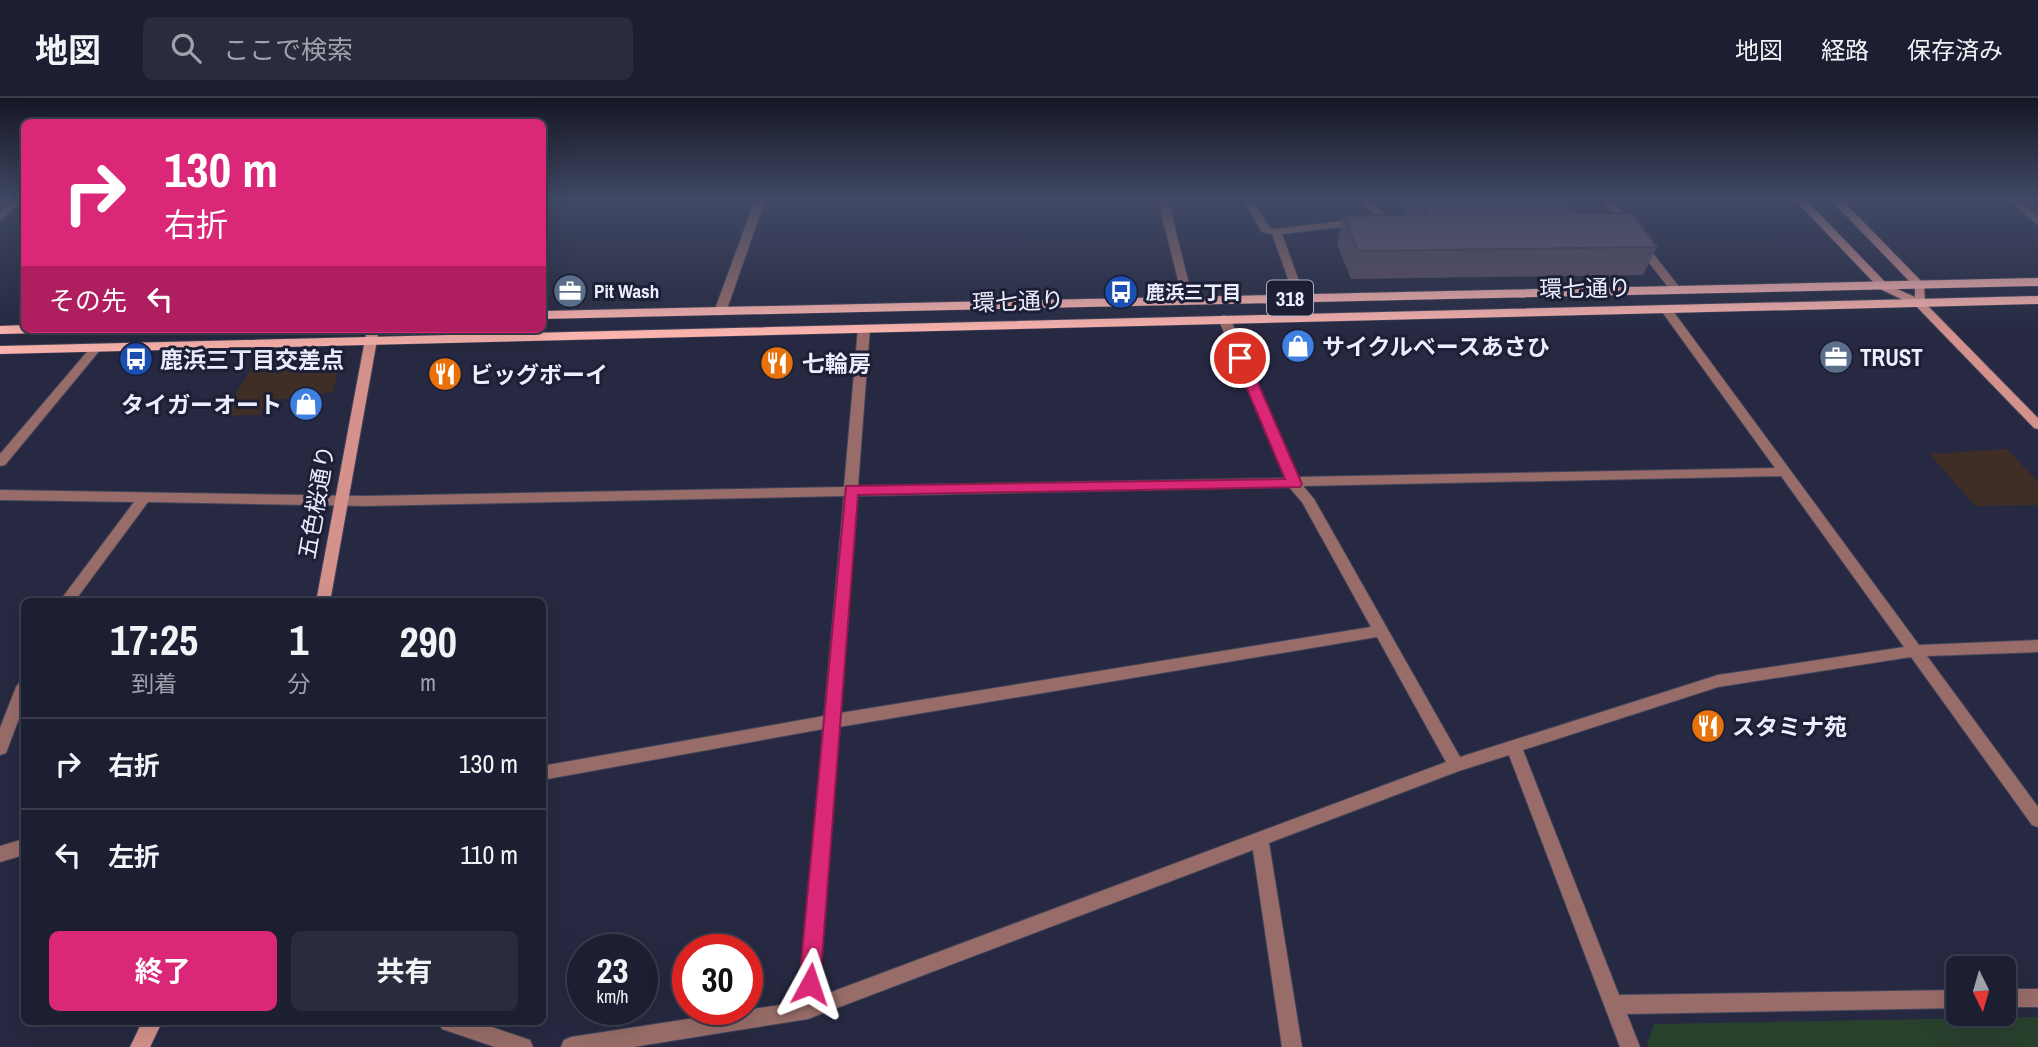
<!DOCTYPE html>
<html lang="ja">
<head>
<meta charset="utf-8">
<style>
	:root { --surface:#1c1f31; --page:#292c3d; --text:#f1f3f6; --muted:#a0a2ab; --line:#3a3d4d; --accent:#db2777 }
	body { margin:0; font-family:"Archivo Narrow","Noto Sans JP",sans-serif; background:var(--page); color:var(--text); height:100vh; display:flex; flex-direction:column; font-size:26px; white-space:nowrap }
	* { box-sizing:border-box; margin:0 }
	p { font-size:23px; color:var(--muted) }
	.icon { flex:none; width:38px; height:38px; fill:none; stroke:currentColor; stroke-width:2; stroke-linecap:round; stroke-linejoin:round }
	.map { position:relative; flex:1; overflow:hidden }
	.panel { position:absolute; left:21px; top:500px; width:525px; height:427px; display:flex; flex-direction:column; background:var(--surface); border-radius:10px; box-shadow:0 7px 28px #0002,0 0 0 2px var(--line) }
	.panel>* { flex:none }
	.top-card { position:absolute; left:21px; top:21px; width:525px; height:214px; border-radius:10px; box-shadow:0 7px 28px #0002,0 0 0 2px var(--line); background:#db2777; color:#fff; overflow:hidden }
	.needle { width:46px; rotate:175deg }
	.tools { position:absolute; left:1946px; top:858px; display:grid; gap:14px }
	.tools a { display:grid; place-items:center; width:70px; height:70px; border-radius:10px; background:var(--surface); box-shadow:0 7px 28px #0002,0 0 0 2px var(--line); font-size:35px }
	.speed { position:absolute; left:567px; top:836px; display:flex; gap:14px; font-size:35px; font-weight:700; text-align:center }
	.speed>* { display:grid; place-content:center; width:91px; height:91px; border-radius:50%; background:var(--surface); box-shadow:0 7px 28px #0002,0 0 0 2px var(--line); line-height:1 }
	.speed small { font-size:18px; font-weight:400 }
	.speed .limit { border:10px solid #d22; background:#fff; color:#111 }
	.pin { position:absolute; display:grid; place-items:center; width:60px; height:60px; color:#fff; margin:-30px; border:4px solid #fff; border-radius:50%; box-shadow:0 2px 7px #0007 }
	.me { position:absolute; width:77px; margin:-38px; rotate:5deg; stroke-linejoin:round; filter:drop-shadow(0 0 5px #0008) }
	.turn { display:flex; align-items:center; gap:24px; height:147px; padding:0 28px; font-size:32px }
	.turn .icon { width:91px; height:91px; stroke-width:2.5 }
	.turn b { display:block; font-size:49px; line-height:60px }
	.then { display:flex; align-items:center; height:66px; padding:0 28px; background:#0003; gap:14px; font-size:26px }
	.eta { display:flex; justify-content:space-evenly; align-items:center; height:119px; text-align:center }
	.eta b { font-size:42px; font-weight:700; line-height:49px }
	.action { display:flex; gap:14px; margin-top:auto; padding:14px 28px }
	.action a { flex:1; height:80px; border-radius:10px; background:var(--accent); color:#fff; font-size:28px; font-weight:700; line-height:80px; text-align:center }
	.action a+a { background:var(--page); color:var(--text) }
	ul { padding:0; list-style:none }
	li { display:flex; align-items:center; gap:21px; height:91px; padding:0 28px; border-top:2px solid var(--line) }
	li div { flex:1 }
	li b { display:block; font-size:26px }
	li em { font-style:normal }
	header { display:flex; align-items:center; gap:42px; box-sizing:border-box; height:98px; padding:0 35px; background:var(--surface); border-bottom:2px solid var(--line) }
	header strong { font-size:33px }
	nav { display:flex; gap:38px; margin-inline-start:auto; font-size:24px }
	.search { width:490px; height:63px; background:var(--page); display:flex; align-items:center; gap:18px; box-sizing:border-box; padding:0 24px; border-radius:10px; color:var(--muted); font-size:26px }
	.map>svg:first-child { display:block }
</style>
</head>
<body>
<header>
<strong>地図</strong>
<div class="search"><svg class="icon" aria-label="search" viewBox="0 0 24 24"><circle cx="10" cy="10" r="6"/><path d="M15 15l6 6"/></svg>ここで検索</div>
<nav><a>地図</a><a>経路</a><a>保存済み</a></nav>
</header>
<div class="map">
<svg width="2038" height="949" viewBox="0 0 2038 949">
	<rect width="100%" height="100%" fill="#262941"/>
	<path fill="#3f2e25" d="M331 259 340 263 333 294 268 303 260 317 222 318 257 261Z
		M2007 351 2038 384V407L1975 408 1930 356Z"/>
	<path fill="#28412d" d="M2038 919V949H1648L1647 946 1654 926Z"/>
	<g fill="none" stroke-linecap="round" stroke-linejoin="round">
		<g stroke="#42455b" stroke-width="2">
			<path id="street" d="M13 102H24L0 122V114Z
				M755 102H765L726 214 720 217 716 216 714 214Z
				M1158 102H1168L1193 202 1192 204H1184L1183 202Z
				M1243 102H1253L1270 130 1276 131 1375 119 1361 102H1372L1387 121 1382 124 1282 136 1305 200 1300 203 1295 200 1272 136 1262 134Z
				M1602 102H1612L1633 129 1632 131H1624Z
				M2008 102H2019L2038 119V127Z
				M1640 143 1644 144 1680 190V194H1672L1636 148V144Z
				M1666 208 1670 209 1919 547 2038 542V554L1927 558 2038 709V729L2032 727 1911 559 1718 589 1523 652 1619 897 1958 892V910L1627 916 1640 949H1620L1509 657 1459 673 1269 745 1302 949H1282L1253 752 808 921 633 949H561L564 942 571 939 799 904 823 631 542 682V668L824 618 844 398 366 408 148 404 74 504H59L134 404 0 402V392L366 398 844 389 858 230 864 227 870 230 858 388 1285 380 1218 220 1224 217 1230 220 1298 379 1775 370 1660 211ZM1781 378 1904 549 1718 577 1460 659 1314 401 1303 388ZM1289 389 1302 404 1371 529 840 615 857 398ZM1377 539 1446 664 818 899 839 629Z
				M96 247 100 248V252L5 367 0 368V356L92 248Z
				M24 583V607L6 655 0 657V630L16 589 19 585Z
				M24 741V757L0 764V748Z
				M2004 891H2038V909H2004Z
				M439 924H477L530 942 533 949H495L442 931Z"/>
		</g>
		<g stroke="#42455b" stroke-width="2">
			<path id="secondary" d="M1795 102H1806L1888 187 1915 199V189L1831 102H1842L1924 186 1925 205 2038 320V331L2034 330 1916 208 1880 191Z
				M367 231H379L330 504H316Z
				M142 924H162L150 949H130Z"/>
		</g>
		<g stroke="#42455b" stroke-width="1">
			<path id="primary" d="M2038 180V188L542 221V213Z
				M2038 198V206L0 256V248Z
				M24 227V231H49L42 235 0 236V228Z"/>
		</g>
		<use href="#street" fill="#986d69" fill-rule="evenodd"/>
		<use href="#secondary" fill="#d5918c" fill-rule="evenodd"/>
		<use href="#primary" fill="#fab3ad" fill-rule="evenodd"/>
	</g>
	<path fill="#594c61" d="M1399 102H1568L1577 115 1657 149 1643 177 1351 181 1337 146 1344 118 1406 117Z"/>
	<path fill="#685871" stroke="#493e4f" stroke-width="2" d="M1420 102H1568L1577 115H1632L1657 149 1358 153 1344 118 1428 117Z"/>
	<linearGradient id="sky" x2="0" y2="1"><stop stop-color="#151724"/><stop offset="0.43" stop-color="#414965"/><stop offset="1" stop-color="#414965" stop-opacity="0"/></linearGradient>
	<rect width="2038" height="235" fill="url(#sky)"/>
	<path fill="#db2777" stroke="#8e194d" stroke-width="2" d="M1240 256 1247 260 1302 386 1300 389 858 397 820 886 817 893 810 896 802 893 799 886 846 388 1285 381 1234 260Z"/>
	<defs>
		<g id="office-disc" transform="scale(1.75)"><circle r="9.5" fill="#5c6f8a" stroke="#1c1f36"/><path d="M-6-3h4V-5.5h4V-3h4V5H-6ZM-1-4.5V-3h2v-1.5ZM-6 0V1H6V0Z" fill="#fff"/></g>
		<g id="bus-disc" transform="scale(1.75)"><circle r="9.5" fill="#1a4fb4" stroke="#1c1f36"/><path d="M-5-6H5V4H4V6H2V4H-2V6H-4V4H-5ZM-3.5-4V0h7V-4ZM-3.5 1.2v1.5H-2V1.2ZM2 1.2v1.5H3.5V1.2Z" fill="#fff"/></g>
		<g id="shop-disc" transform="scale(1.75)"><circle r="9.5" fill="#3f7fe0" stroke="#1c1f36"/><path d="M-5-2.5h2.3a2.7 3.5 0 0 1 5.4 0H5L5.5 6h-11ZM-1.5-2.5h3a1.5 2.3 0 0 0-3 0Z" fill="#fff"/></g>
		<g id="restaurant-disc" transform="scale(1.75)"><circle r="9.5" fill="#e8710a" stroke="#1c1f36"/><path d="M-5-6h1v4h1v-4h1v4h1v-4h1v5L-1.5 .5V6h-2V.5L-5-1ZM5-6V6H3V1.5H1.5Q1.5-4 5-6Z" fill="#fff"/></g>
	</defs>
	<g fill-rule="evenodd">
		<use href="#office-disc" x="570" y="193"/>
		<use href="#bus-disc" x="1121" y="194"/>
		<use href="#shop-disc" x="1298" y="248"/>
		<use href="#office-disc" x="1836" y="259"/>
		<use href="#bus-disc" x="136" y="261"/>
		<use href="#restaurant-disc" x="777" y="265"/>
		<use href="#restaurant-disc" x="445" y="276"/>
		<use href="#shop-disc" x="306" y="306"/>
		<use href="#restaurant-disc" x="1708" y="628"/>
	</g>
	<g text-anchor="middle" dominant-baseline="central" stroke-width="6" stroke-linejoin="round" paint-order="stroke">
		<g font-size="19" font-weight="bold" fill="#ebeefe" stroke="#1c1f36" text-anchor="start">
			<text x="594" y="193">Pit Wash</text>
			<text x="1146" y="194">鹿浜三丁目</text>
		</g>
		<rect fill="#1c1f36" stroke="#adb0c2" stroke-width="2" x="1267" y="182.5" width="46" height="35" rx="5"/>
		<g font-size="21" font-weight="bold" fill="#ebeefe">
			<text x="1290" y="200">318</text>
		</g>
		<g font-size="23" fill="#ebeefe" stroke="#1c1f36">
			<text transform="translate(1585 190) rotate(-1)">環七通り</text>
			<text transform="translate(1018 203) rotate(-2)">環七通り</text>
			<text transform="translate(316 404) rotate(-80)">五色桜通り</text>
		</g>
		<g font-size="23" font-weight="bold" fill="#ebeefe" stroke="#1c1f36" text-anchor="start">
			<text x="1322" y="248">サイクルベースあさひ</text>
			<text x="1860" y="259">TRUST</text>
			<text x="160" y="261">鹿浜三丁目交差点</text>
			<text x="802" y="265">七輪房</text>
			<text x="470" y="276">ビッグボーイ</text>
			<text x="282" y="306" text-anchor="end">タイガーオート</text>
			<text x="1732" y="628">スタミナ苑</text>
		</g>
	</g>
</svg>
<div class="tools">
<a><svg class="needle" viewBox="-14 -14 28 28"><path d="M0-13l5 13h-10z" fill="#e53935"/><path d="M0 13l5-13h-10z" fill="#a0a2ab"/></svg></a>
</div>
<div class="speed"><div>23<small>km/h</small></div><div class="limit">30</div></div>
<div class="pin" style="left:1240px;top:260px;background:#d93025"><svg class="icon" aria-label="arrive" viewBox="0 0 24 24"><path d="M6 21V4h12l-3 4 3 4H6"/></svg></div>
<svg class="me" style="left:810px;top:886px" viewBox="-20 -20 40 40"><path d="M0-17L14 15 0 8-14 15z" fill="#db2777" stroke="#fff" stroke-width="4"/></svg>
<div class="top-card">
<div class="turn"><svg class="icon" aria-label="right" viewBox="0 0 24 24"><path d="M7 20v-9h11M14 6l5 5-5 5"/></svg><div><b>130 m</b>右折</div></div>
<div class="then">その先<svg class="icon" aria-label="left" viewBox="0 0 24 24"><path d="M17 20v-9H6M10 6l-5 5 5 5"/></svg></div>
</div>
<section class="panel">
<div class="eta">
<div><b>17:25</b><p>到着</p></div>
<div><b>1</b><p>分</p></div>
<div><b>290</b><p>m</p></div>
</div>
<ul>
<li><svg class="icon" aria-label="right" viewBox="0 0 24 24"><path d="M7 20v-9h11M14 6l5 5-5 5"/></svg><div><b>右折</b></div><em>130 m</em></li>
<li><svg class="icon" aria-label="left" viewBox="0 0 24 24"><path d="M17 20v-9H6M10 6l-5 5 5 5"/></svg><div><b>左折</b></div><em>110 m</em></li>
</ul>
<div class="action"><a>終了</a><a>共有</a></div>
</section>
</div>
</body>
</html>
